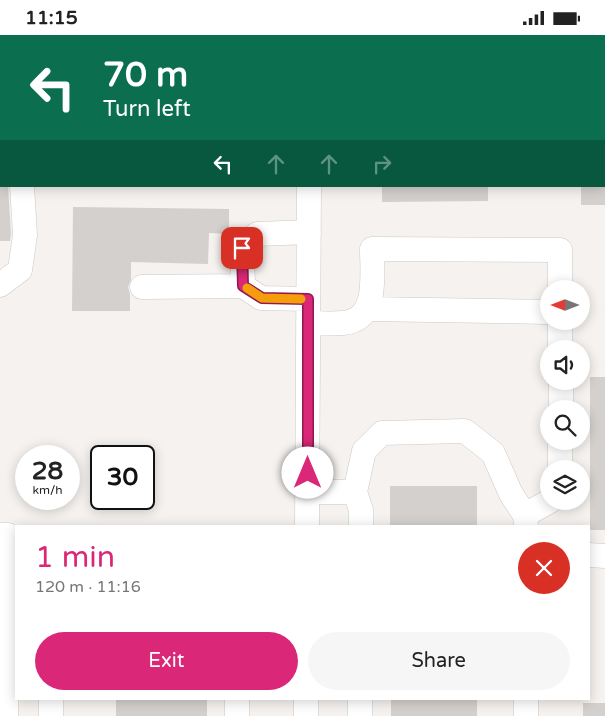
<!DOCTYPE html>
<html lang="en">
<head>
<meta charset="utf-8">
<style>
	:root { --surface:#fff; --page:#f6f6f6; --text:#222; --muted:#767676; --accent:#db2777 }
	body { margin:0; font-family:"Varela Round",sans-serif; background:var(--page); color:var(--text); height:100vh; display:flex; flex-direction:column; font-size:19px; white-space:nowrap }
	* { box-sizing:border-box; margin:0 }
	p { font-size:16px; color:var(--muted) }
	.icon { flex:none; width:28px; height:28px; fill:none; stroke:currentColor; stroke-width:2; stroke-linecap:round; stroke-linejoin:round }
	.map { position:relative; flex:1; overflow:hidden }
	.details { position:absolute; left:15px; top:490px; width:575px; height:175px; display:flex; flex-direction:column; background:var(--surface); border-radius:0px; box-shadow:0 2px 12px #0003 }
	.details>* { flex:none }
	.banner { position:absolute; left:0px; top:0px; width:605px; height:152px; box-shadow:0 2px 12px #0003; background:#0b6e4f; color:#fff; overflow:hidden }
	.needle { width:32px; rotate:270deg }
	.tools { position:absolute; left:540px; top:245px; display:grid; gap:10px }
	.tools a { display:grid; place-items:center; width:50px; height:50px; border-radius:50%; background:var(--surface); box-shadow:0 2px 12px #0003; font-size:25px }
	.speed { position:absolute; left:15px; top:410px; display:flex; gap:10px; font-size:25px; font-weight:700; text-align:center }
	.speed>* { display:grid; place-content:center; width:65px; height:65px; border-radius:50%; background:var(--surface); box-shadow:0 2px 12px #0003; line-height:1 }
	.speed small { font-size:12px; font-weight:400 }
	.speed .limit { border:2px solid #111; border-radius:8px; background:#fff; color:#111 }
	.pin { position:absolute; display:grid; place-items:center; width:42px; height:42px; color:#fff; margin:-21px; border-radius:10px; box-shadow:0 2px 8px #0006 }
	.me { position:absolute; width:55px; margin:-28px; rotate:0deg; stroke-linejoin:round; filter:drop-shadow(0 0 4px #0008) }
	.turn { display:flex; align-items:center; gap:18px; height:105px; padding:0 20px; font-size:22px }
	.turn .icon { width:65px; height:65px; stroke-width:2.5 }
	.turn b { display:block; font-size:35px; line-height:42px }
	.lanes { display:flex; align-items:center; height:48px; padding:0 20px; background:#0003; justify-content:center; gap:25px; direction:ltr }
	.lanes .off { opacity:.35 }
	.round { display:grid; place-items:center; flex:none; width:52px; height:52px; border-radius:26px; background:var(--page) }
	.overview { display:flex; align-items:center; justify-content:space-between; height:85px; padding:0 20px }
	h1 { font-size:30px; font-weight:600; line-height:38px; color:var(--accent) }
	.primary-button { display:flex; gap:10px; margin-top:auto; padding:10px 20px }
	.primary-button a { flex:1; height:58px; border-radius:30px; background:var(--accent); color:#fff; font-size:20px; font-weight:600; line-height:58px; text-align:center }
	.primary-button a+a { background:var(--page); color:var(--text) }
	.status { display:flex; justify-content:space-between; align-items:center; height:35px; padding:0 25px; background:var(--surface); direction:ltr }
	.status svg { height:14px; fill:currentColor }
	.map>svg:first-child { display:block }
</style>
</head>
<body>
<div class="status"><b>11:15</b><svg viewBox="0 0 49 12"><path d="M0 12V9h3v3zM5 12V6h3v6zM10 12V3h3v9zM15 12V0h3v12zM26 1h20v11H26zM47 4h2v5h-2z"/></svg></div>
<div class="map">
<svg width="605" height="681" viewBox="0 0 605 681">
	<rect width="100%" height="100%" fill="#f5f2ef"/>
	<path fill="#d3d0cd" d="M0 151H8L11 199 10 206H0Z
		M382 151H488V166L382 167Z
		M581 151H605V170H581Z
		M73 172 229 174V199L209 198 208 229 131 227V245L128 252 130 259V276H72Z
		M590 342H605V495H590Z
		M390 451H477V491H390Z
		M116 664H207V681H116Z
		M391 664H477V681H391Z
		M583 668H605V681H583Z"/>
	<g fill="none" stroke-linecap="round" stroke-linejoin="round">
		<g stroke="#ccc9c5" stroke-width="25">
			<path id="minor" d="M14 1 19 0
				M310 1V0
				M0 106 1 107
				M0 250 20 235 25 200 22 151
				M142 252 243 251
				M308 264 261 263 243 251 242 213 257 199 309 197
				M367 274 549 277
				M560 286V314
				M308 288C320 288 332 289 343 288 379 285 372 240 372 214L560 215V254
				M561 374V346
				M560 434V406
				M307 457H355L364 416 382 398 465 396 493 418 511 459 525 480 526 491
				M355 457 361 475V491
				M525 480 550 466
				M307 491 309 151
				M0 500H8L6 681
				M589 520 605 521
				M237 664V681
				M51 681V664
				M306 681V664
				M360 681V664
				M526 681V664"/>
		</g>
		<use href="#minor" stroke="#fff" stroke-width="24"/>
	</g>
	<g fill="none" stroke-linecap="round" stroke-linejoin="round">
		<g stroke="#8e194d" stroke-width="12">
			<path id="route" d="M242 213 243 251 262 263 308 264V438"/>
		</g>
		<use href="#route" stroke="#db2777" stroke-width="9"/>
		<path stroke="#f59e0b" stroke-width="9" d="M247 253 262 263 301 264"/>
	</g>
</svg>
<div class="tools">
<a><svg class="needle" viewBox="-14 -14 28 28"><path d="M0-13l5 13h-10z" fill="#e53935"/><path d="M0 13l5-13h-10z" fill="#767676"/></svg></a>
<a><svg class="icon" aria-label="sound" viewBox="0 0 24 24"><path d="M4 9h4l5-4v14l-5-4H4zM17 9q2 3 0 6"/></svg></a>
<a><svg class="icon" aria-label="search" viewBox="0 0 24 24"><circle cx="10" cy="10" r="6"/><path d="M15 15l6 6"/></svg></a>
<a><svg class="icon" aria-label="layers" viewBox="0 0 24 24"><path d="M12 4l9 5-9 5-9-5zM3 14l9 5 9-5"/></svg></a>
</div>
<div class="speed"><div>28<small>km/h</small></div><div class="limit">30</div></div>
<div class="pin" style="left:242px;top:213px;background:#d93025"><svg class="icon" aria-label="arrive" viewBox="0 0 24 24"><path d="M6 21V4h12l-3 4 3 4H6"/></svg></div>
<svg class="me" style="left:308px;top:438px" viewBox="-20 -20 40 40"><circle r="19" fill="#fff"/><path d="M0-13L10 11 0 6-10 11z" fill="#db2777"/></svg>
<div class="banner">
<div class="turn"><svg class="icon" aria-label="left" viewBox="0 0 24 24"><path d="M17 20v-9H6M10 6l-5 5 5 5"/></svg><div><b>70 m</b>Turn left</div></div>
<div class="lanes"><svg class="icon" aria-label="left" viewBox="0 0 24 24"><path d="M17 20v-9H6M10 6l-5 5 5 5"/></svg><svg class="icon off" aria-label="ahead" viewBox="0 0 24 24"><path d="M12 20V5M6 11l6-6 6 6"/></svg><svg class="icon off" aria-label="ahead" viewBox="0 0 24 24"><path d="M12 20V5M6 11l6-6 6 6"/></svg><svg class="icon off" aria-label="right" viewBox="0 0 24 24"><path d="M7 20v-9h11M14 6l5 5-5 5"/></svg></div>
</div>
<section class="details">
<div class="overview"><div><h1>1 min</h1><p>120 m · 11:16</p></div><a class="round" style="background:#d93025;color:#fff"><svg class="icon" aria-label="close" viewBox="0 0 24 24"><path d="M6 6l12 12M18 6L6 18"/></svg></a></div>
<div class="primary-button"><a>Exit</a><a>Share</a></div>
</section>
</div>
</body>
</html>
